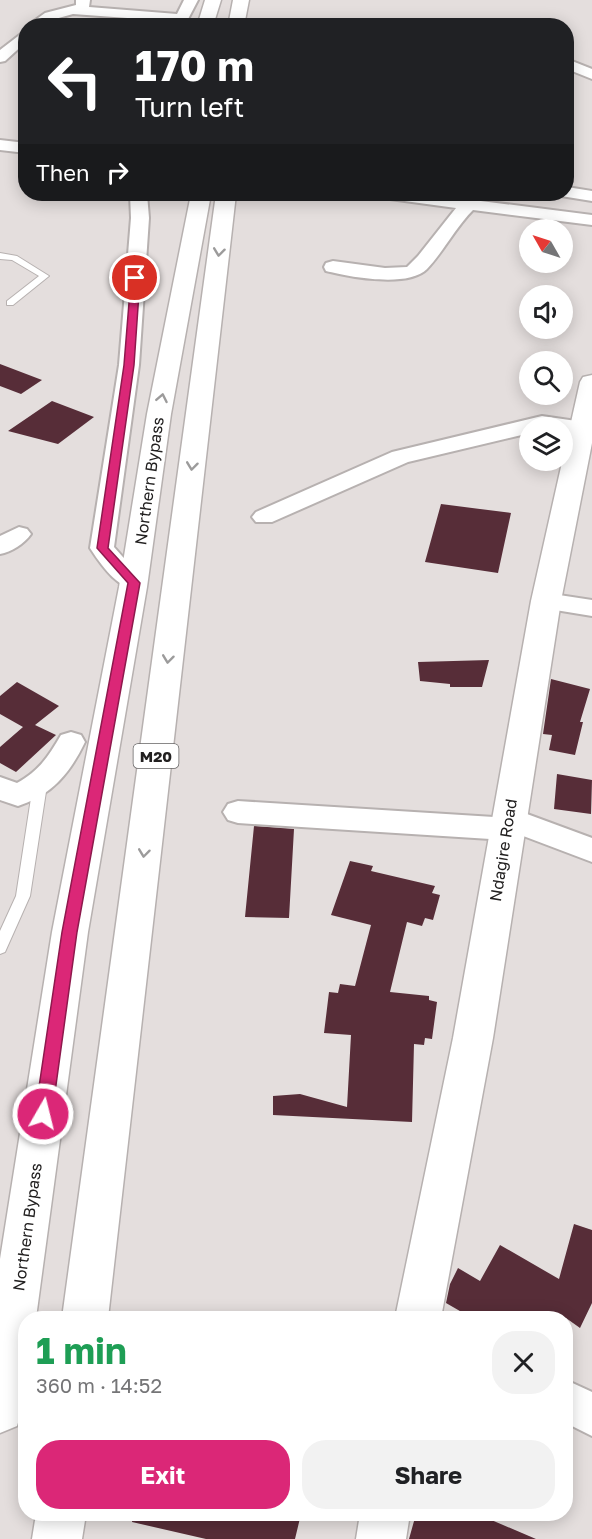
<!DOCTYPE html>
<html lang="en">
<head>
<meta charset="utf-8">
<style>
	:root { --surface:#fff; --page:#f2f2f2; --text:#202124; --muted:#757577; --accent:#db2777 }
	body { margin:0; font-family:"Golos Text",sans-serif; background:var(--page); color:var(--text); height:100vh; display:flex; flex-direction:column; font-size:22px; white-space:nowrap }
	* { box-sizing:border-box; margin:0 }
	p { font-size:20px; color:var(--muted) }
	.icon { flex:none; width:33px; height:33px; fill:none; stroke:currentColor; stroke-width:2; stroke-linecap:round; stroke-linejoin:round }
	.map { position:relative; flex:1; overflow:hidden }
	.details { position:absolute; left:18px; top:1311px; width:555px; height:210px; display:flex; flex-direction:column; background:var(--surface); border-radius:24px; box-shadow:0 3px 15px #0003 }
	.details>* { flex:none }
	.guide { position:absolute; left:18px; top:18px; width:556px; height:183px; border-radius:24px; box-shadow:0 3px 15px #0003; background:#202124; color:#fff; overflow:hidden }
	.needle { width:39px; rotate:309deg }
	.fabs { position:absolute; left:519px; top:219px; display:grid; gap:12px }
	.fabs a { display:grid; place-items:center; width:54px; height:54px; border-radius:50%; background:var(--surface); box-shadow:0 3px 15px #0003; font-size:30px }
	.pin { position:absolute; display:grid; place-items:center; width:51px; height:51px; color:#fff; margin:-26px; border:3px solid #fff; border-radius:50%; box-shadow:0 2px 6px #0007 }
	.me { position:absolute; width:66px; margin:-33px; rotate:8deg; stroke-linejoin:round; filter:drop-shadow(0 0 4px #0008) }
	.turn { display:flex; align-items:center; gap:21px; height:126px; padding:0 18px; font-size:27px }
	.turn .icon { width:78px; height:78px; stroke-width:2.5 }
	.turn b { display:block; font-size:42px; line-height:51px }
	.then { display:flex; align-items:center; height:57px; padding:0 18px; background:#0003; gap:12px; font-size:22px }
	.round { display:grid; place-items:center; flex:none; width:63px; height:63px; border-radius:24px; background:var(--page) }
	.head { display:flex; align-items:center; justify-content:space-between; height:102px; padding:0 18px }
	h1 { font-size:36px; font-weight:700; line-height:45px; color:#1e9e55 }
	.cta { display:flex; gap:12px; margin-top:auto; padding:12px 18px }
	.cta a { flex:1; height:69px; border-radius:24px; background:var(--accent); color:#fff; font-size:24px; font-weight:700; line-height:69px; text-align:center }
	.cta a+a { background:var(--page); color:var(--text) }
	.map>svg:first-child { display:block }
</style>
</head>
<body>
<div class="map">
<svg width="592" height="1539" viewBox="0 0 592 1539">
	<rect width="100%" height="100%" fill="#e4dedd"/>
	<path fill="#572d38" d="M0 364 42 380 21 394 0 386Z
		M52 401 94 417 58 444 8 431Z
		M441 504 511 513 498 573 425 562Z
		M489 660 482 687H450V684L420 681 418 662Z
		M551 679 590 689 580 722H583L575 755 549 750 552 735 543 734Z
		M17 682 59 706 35 725 56 735 16 772 0 763V747L23 727 0 714V696Z
		M557 774 592 780 591 814 554 809Z
		M254 826 294 829 289 918 245 917Z
		M350 861 373 866 371 871 435 886 432 893 440 895 433 920 425 918 422 926 407 922 390 992 429 996V1000L437 1002 432 1039 425 1038 424 1045 414 1044 412 1122 273 1115V1096L300 1094 347 1107 351 1035 324 1033 329 992 338 993 340 984 355 986 371 925 331 915Z
		M574 1224 592 1230V1303L580 1328 566 1318H472L446 1303 450 1284 458 1268 480 1281 500 1245 559 1279Z
		M133 1514H217L247 1518 248 1514H301L295 1539H206L132 1522Z
		M416 1514H490L489 1519 536 1539H409Z"/>
	<g fill="none" stroke-linecap="round" stroke-linejoin="round">
		<g stroke="#b7b1b0" stroke-width="2">
			<path id="lane" d="M0 253 17 256 49 276 13 305H7V301L39 276 12 260 0 259Z
				M40 780 47 785 30 896 5 952 0 954V931L16 896 33 785Z"/>
		</g>
		<g stroke="#b7b1b0" stroke-width="4">
			<path id="street" d="M76 0H90L89 7 177 14 184 0H198L187 21 182 22 73 14 55 19 44 26H27L45 13 76 5Z
				M26 30V42L5 61 0 62V50Z
				M567 59 592 69V79L567 69Z
				M0 140 26 143V153L0 150Z
				M567 187 592 191V201L561 196 559 194H567Z
				M130 194H147L149 218 139 365 114 547 146 583 143 589C121 594 101 565 90 548L119 365 131 218Z
				M381 194H426L592 215V225L473 210C455 228 444 251 427 269 408 288 350 277 326 271L324 267 326 263 333 261 385 268 407 267 418 256 456 208 390 199Z
				M542 416 590 423 592 429 582 435 562 432V428H530V433L408 462 272 522H256L252 517 256 512 392 452Z
				M19 527 27 529 31 534C24 544 11 552 0 554V536Z
				M546 593 592 600V616L537 607 533 601 537 595Z
				M71 732 81 735 85 742C70 773 52 795 18 806L0 800V777L17 783C39 771 49 756 61 735Z
				M238 801 494 817 498 810 508 807 592 838V862L518 834 506 840 238 823 228 820 223 812 228 804Z
				M566 1380 592 1392V1436L566 1423Z"/>
		</g>
		<g stroke="#b7b1b0" stroke-width="3">
			<path id="secondary" d="M592 375V443L561 601 493 1038 441 1318H395L453 1038 531 601 580 382 583 377Z
				M360 1514H410L406 1539H356Z"/>
		</g>
		<g stroke="#b7b1b0" stroke-width="3">
			<path id="highway" d="M205 0H221L213 26H197Z
				M233 0H249L244 26H228Z
				M191 194H211L171 414 147 587 88 932 36 1318H26V1396L17 1426 0 1433V1259L52 932 119 587 147 414Z
				M216 194H236L108 1318H62Z
				M36 1514H86L82 1539H32Z"/>
		</g>
		<use href="#lane" fill="#fff" fill-rule="evenodd"/>
		<use href="#street" fill="#fff" fill-rule="evenodd"/>
		<use href="#secondary" fill="#fff" fill-rule="evenodd"/>
		<use href="#highway" fill="#fff" fill-rule="evenodd"/>
	</g>
	<defs><path id="oneway-chevron" d="M-2-3.5L2.5 0L-2 3.5" fill="none" stroke-width="1.6" stroke-linecap="round" stroke-linejoin="round" transform="scale(1.5)"/></defs>
	<g stroke="#9c9b9b">
		<use href="#oneway-chevron" transform="translate(219 252) rotate(97)"/>
		<use href="#oneway-chevron" transform="translate(162 398) rotate(-79)"/>
		<use href="#oneway-chevron" transform="translate(192 466) rotate(97)"/>
		<use href="#oneway-chevron" transform="translate(168 659) rotate(97)"/>
		<use href="#oneway-chevron" transform="translate(144 853) rotate(97)"/>
	</g>
	<path fill="#db2777" stroke="#8e194d" stroke-width="1.5" d="M135 276 140 278 134 365 108 548 140 583 77 932 52 1114 49 1119 43 1122 37 1119 35 1114 62 932 128 583 97 548 124 365 131 278Z"/>
	<g text-anchor="middle" dominant-baseline="central" stroke-width="6" stroke-linejoin="round" paint-order="stroke">
		<rect fill="#fff" stroke="#646363" stroke-width="1.5" x="133.5" y="744" width="45" height="24" rx="4.5"/>
		<g font-size="15" font-weight="bold" fill="#222020">
			<text x="156" y="756">M20</text>
		</g>
		<g font-size="16" fill="#222020" stroke="#fff">
			<text transform="translate(149 481) rotate(-82)">Northern Bypass</text>
			<text transform="translate(503 850) rotate(-81)">Ndagire Road</text>
			<text transform="translate(27 1227) rotate(-82)">Northern Bypass</text>
		</g>
	</g>
</svg>
<div class="fabs">
<a><svg class="needle" viewBox="-14 -14 28 28"><path d="M0-13l5 13h-10z" fill="#e53935"/><path d="M0 13l5-13h-10z" fill="#757577"/></svg></a>
<a><svg class="icon" aria-label="sound" viewBox="0 0 24 24"><path d="M4 9h4l5-4v14l-5-4H4zM17 9q2 3 0 6"/></svg></a>
<a><svg class="icon" aria-label="search" viewBox="0 0 24 24"><circle cx="10" cy="10" r="6"/><path d="M15 15l6 6"/></svg></a>
<a><svg class="icon" aria-label="layers" viewBox="0 0 24 24"><path d="M12 4l9 5-9 5-9-5zM3 14l9 5 9-5"/></svg></a>
</div>
<div class="pin" style="left:135px;top:278px;background:#d93025"><svg class="icon" aria-label="arrive" viewBox="0 0 24 24"><path d="M6 21V4h12l-3 4 3 4H6"/></svg></div>
<svg class="me" style="left:43px;top:1114px" viewBox="-20 -20 40 40"><circle r="17" fill="#db2777" stroke="#fff" stroke-width="3"/><path d="M0-11L8 9 0 5-8 9z" fill="#fff"/></svg>
<div class="guide">
<div class="turn"><svg class="icon" aria-label="left" viewBox="0 0 24 24"><path d="M17 20v-9H6M10 6l-5 5 5 5"/></svg><div><b>170 m</b>Turn left</div></div>
<div class="then">Then<svg class="icon" aria-label="right" viewBox="0 0 24 24"><path d="M7 20v-9h11M14 6l5 5-5 5"/></svg></div>
</div>
<section class="details">
<div class="head"><div><h1>1 min</h1><p>360 m · 14:52</p></div><a class="round"><svg class="icon" aria-label="close" viewBox="0 0 24 24"><path d="M6 6l12 12M18 6L6 18"/></svg></a></div>
<div class="cta"><a>Exit</a><a>Share</a></div>
</section>
</div>
</body>
</html>
